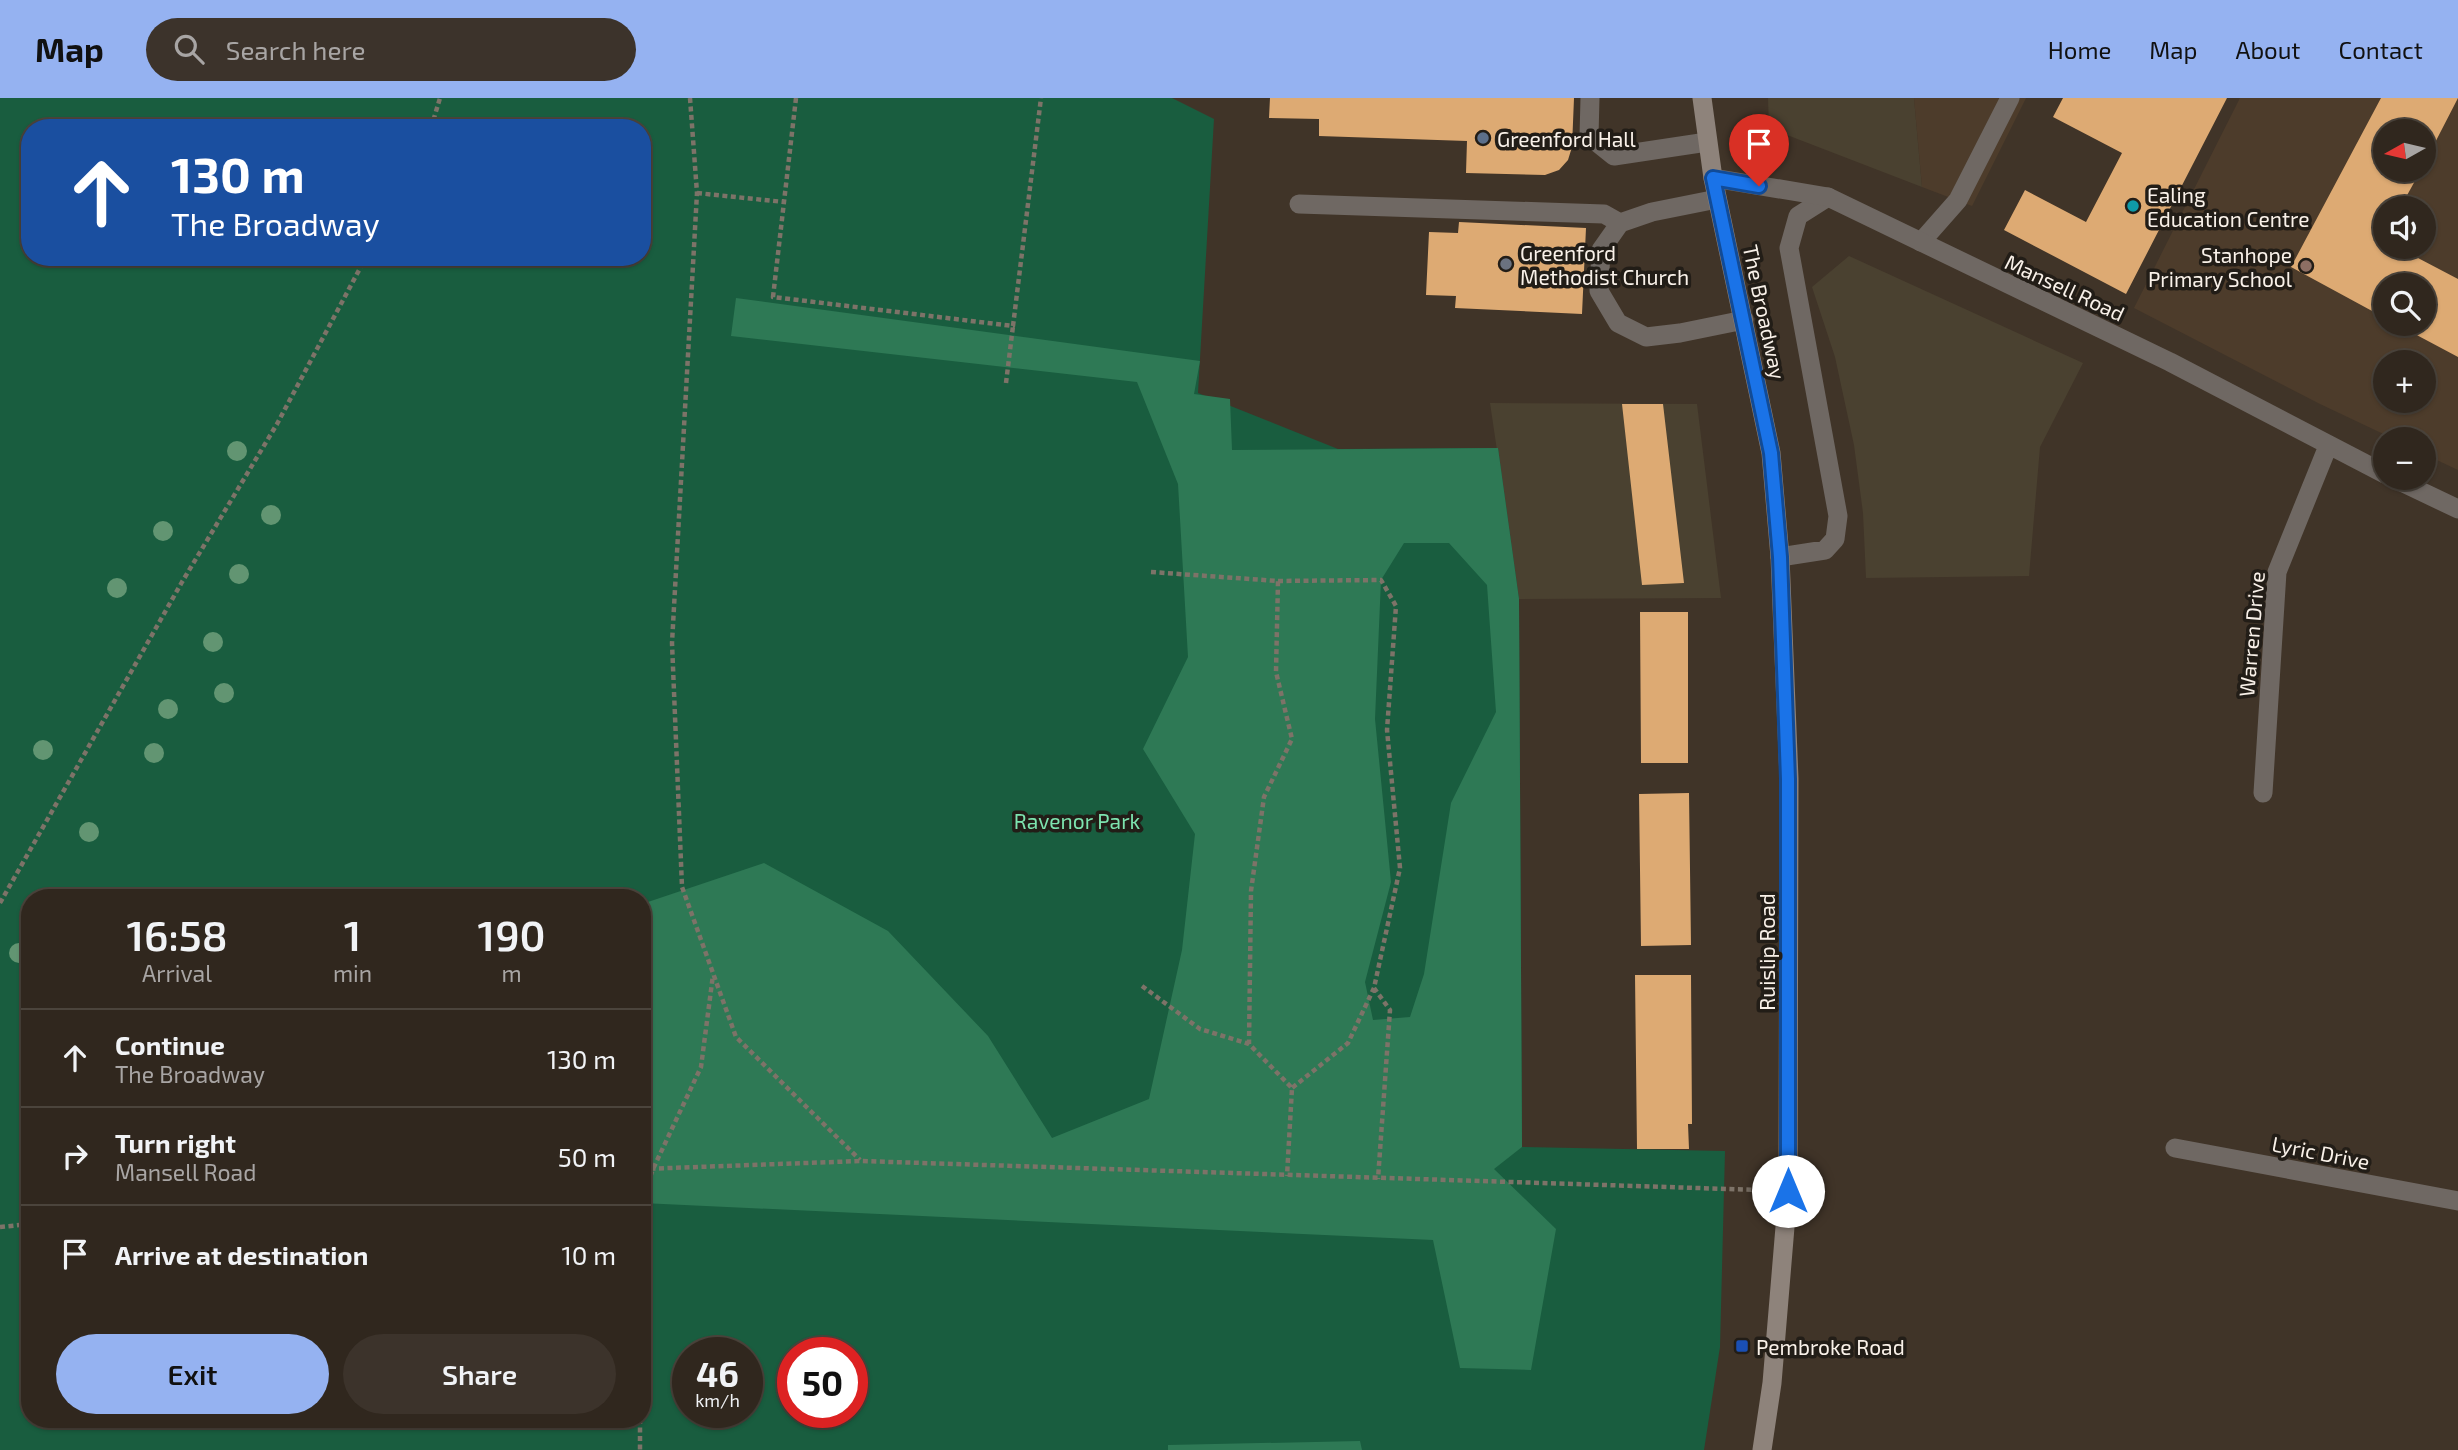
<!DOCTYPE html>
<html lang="en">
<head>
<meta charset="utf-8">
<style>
	:root { --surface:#30271e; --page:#3c332b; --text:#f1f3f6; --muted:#a8a5a4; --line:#4b443c; --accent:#95b2f1 }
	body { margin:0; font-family:"Exo 2",sans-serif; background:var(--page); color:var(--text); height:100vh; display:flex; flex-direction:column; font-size:26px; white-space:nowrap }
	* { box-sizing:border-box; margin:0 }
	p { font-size:23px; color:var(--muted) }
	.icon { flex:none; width:38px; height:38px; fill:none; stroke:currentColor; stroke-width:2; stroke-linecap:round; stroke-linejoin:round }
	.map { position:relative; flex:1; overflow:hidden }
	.details { position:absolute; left:21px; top:791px; width:630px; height:539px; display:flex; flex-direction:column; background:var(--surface); border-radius:28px; box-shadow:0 2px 5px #0004,0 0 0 2px var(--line) }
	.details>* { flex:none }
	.hud { position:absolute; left:21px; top:21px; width:630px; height:147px; border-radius:28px; box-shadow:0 2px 5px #0004,0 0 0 2px var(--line); background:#1a4fa0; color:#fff; overflow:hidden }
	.needle { width:46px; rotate:262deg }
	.fabs { position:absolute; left:2373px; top:21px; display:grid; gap:14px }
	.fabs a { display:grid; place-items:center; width:63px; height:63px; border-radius:50%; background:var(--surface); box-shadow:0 2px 5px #0004,0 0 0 2px var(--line); font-size:35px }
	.speed { position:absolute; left:672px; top:1239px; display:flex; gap:14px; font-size:35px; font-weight:700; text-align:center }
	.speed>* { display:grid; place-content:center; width:91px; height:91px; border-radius:50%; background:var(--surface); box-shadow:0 2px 5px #0004,0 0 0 2px var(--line); line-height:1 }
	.speed small { font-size:18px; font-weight:400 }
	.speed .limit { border:10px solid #d22; background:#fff; color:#111 }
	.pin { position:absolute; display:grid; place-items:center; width:60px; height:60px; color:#fff; margin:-72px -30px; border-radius:50% 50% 50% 0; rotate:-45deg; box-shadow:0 0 7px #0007 }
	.pin .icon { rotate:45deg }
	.me { position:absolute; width:77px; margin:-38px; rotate:0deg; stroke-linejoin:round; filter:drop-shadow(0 0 5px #0008) }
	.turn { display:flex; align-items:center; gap:24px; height:147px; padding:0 35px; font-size:32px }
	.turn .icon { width:91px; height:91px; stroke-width:2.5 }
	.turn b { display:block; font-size:49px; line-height:60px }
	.eta { display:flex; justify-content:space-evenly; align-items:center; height:119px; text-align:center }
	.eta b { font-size:42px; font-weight:600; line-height:49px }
	.cta { display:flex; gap:14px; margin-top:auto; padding:14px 35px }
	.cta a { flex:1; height:80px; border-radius:42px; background:var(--accent); color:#111; font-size:28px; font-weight:600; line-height:80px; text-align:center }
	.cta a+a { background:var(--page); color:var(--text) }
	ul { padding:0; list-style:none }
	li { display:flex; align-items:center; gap:21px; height:98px; padding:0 35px; border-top:2px solid var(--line) }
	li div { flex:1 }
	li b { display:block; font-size:26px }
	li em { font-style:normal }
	header { display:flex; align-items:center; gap:42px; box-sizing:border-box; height:98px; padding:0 35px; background:var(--accent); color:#111 }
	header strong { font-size:33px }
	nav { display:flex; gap:38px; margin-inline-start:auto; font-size:24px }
	.search { width:490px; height:63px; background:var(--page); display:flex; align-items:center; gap:18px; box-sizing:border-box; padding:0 24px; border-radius:38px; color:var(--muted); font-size:26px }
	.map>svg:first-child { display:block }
</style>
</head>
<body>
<header>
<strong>Map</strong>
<div class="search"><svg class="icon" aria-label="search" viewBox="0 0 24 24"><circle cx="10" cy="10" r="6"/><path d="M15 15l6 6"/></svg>Search here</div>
<nav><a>Home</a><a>Map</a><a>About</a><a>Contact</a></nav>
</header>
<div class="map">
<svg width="2458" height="1352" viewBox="0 0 2458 1352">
	<rect width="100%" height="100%" fill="#403428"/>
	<path fill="#4a4130" d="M1768 0H1914L1922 89 1769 30Z
		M1849 158 2083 265 2040 349 2029 478 1866 480 1863 415 1854 347 1835 259 1812 189Z
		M1490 305 1697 306 1721 500 1519 501Z"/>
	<path fill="#4d3c2b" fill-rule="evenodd" d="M1914 0H2026L1972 108 1922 89Z
		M2240 0H2458V372L2424 356V341H2394L2320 306 2134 210ZM2385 33H2424V72H2385ZM2385 110H2424V149H2385ZM2385 187H2424V226H2385ZM2385 264H2424V303H2385Z"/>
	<path fill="#195d3f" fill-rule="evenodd" d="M0 0H1172L1214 21 1198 295 1338 351 1498 350 1519 501 1522 1049 1725 1053 1720 1249 1704 1352H0ZM30 30H642V159H30ZM30 800H642V1321H30ZM688 1255H747V1314H688ZM793 1255H852V1314H793Z"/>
	<path fill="#2e7955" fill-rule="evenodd" d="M736 200 1200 263 1194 296 1230 301 1232 352 1498 350 1519 501 1522 1049 1494 1071 1556 1131 1531 1272 1460 1270 1433 1142 642 1105V806L764 765 888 833 988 938 1052 1040 1149 1001 1182 852 1195 736 1143 651 1188 559 1178 386 1137 284 731 238ZM1404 445H1449L1487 487 1496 614 1451 705 1424 876 1410 919 1373 922 1365 884 1391 784 1375 621 1381 482Z
		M1360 1343 1362 1352H1168V1347Z"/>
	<path fill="#ddaa73" d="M1270 0H1574L1572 49 1568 62 1559 72 1545 77 1466 75 1467 43 1319 38V21L1269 20Z
		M2063 0H2227L2126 196 2004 132 2025 92 2086 124 2122 55 2053 19Z
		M2381 0H2458L2424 66V33H2385V72H2421L2400 110H2385L2384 142 2385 149H2397L2458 181V259L2396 226H2424V187H2385V220L2291 169Z
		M1459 124 1586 130 1582 216 1455 210 1456 198 1426 197 1429 134 1458 135Z
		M1622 306H1663L1684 485 1642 487Z
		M1640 514H1688V665H1641Z
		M1689 695 1691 847 1641 848 1639 696Z
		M1635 877H1691L1692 1026H1688L1689 1051H1637Z"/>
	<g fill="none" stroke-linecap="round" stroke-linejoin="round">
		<path stroke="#7d7368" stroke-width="4.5" stroke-dasharray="5 3.5" stroke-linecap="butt" d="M690 0 697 95 672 545 682 789 736 939 860 1062
			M796 0 773 199 1013 228 1041 0
			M431 30 440 0
			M697 95 784 104
			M1006 285 1013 228
			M1151 474 1278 483 1276 574 1292 641 1264 699 1251 793 1249 946
			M1278 483 1381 482 1396 508 1387 632 1400 770 1374 890 1348 945 1292 990
			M0 805 182 484 277 326 366 159
			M1142 888 1200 931 1249 946 1292 990 1287 1078
			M1374 890 1390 912 1378 1081
			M642 1071 861 1063 1759 1092
			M642 1102 653 1071 701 969 713 877
			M0 1129 30 1126
			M640 1321V1352"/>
		<path stroke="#6f6863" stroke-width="19" d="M1590 0 1589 38 1614 58 1707 44
			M1717 101 1652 114 1620 125 1601 152 1599 193 1618 225 1646 239 1680 235 1744 222
			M1299 106 1604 116 1620 125
			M1921 144 1958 102 2010 0
			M1780 459 1825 452 1835 441 1838 418 1789 150 1798 118 1828 99"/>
		<path stroke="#6f6863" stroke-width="19" d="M1713 80 1828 99 2170 264 2385 376
			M2393 380 2458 411
			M2263 695 2277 474 2328 348
			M2175 1050 2458 1103"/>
		<path stroke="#8e837b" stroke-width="19" d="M1702 0 1713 80 1771 355 1780 459 1789 681 1788 1093 1772 1285 1762 1352"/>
	</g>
	<g fill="#629572">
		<circle cx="237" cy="353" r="10"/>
		<circle cx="271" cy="417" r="10"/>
		<circle cx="163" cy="433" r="10"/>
		<circle cx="239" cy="476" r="10"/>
		<circle cx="117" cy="490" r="10"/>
		<circle cx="213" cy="544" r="10"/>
		<circle cx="224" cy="595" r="10"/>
		<circle cx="168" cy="611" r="10"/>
		<circle cx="43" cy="652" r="10"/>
		<circle cx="154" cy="655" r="10"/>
		<circle cx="89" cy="734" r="10"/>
		<circle cx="19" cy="855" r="10"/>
	</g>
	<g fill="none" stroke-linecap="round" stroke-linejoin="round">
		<g stroke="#114b97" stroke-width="18">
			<path id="route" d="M1759 88 1713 80 1771 355 1780 459 1788 681V1093"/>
		</g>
		<use href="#route" stroke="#1a73e8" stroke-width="12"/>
	</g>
	<circle fill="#5c6f8a" stroke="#221d17" stroke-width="2.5" cx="1483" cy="40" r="7"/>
	<circle fill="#0f9aa8" stroke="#221d17" stroke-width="2.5" cx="2133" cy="108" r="7"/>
	<circle fill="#6b7280" stroke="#221d17" stroke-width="2.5" cx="1506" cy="166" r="7"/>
	<circle fill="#8d6e63" stroke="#221d17" stroke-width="2.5" cx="2306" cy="168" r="7"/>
	<rect fill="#1a4fb4" stroke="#221d17" stroke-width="2.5" x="1735" y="1241" width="14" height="14" rx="3.5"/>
	<g text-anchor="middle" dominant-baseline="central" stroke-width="7" stroke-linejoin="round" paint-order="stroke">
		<g font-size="21" fill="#f9f1e9" stroke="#221d17" text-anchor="start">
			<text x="1497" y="40">Greenford Hall</text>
			<text x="2147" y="96">Ealing<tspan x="2147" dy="24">Education Centre</tspan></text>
			<text x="1520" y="154">Greenford<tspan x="1520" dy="24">Methodist Church</tspan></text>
			<text x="2292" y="156" text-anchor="end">Stanhope<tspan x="2292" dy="24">Primary School</tspan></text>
			<text x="1756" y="1248">Pembroke Road</text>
		</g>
		<g font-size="21" fill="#f9f1e9" stroke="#221d17">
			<text transform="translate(2065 189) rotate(25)">Mansell Road</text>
			<text transform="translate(1765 214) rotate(78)">The Broadway</text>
			<text transform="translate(2251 536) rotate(-85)">Warren Drive</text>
			<text transform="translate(1766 854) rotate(-90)">Ruislip Road</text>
			<text transform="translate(2321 1054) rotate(11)">Lyric Drive</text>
		</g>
		<g font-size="21" fill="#7de4af" stroke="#221d17">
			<text x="1077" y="722">Ravenor Park</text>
		</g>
	</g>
</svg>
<div class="fabs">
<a><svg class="needle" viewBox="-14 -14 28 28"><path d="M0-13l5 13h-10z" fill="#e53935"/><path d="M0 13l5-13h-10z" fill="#a8a5a4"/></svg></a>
<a><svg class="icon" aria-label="sound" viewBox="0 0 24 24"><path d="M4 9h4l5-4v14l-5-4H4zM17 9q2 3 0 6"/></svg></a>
<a><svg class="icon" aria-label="search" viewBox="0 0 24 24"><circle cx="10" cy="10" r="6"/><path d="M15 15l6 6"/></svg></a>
<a>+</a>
<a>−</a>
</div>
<div class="speed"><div>46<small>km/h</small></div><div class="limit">50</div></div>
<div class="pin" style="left:1759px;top:88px;background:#d93025"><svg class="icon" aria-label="arrive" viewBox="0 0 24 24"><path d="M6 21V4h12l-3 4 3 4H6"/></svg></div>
<svg class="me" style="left:1788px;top:1093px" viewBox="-20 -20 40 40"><circle r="19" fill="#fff"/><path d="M0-13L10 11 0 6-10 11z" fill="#1a73e8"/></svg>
<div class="hud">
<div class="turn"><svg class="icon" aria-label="ahead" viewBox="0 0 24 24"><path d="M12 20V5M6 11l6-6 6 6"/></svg><div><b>130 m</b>The Broadway</div></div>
</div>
<section class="details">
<div class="eta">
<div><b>16:58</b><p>Arrival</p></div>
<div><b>1</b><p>min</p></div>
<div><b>190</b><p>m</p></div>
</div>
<ul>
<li><svg class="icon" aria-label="ahead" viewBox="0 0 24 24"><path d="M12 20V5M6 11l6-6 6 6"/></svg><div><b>Continue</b><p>The Broadway</p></div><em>130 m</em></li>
<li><svg class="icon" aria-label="right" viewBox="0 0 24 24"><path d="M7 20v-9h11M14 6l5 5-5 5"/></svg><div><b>Turn right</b><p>Mansell Road</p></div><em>50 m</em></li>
<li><svg class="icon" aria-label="arrive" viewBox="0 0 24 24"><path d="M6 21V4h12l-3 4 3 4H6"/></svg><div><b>Arrive at destination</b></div><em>10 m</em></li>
</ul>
<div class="cta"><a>Exit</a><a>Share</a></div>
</section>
</div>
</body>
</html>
